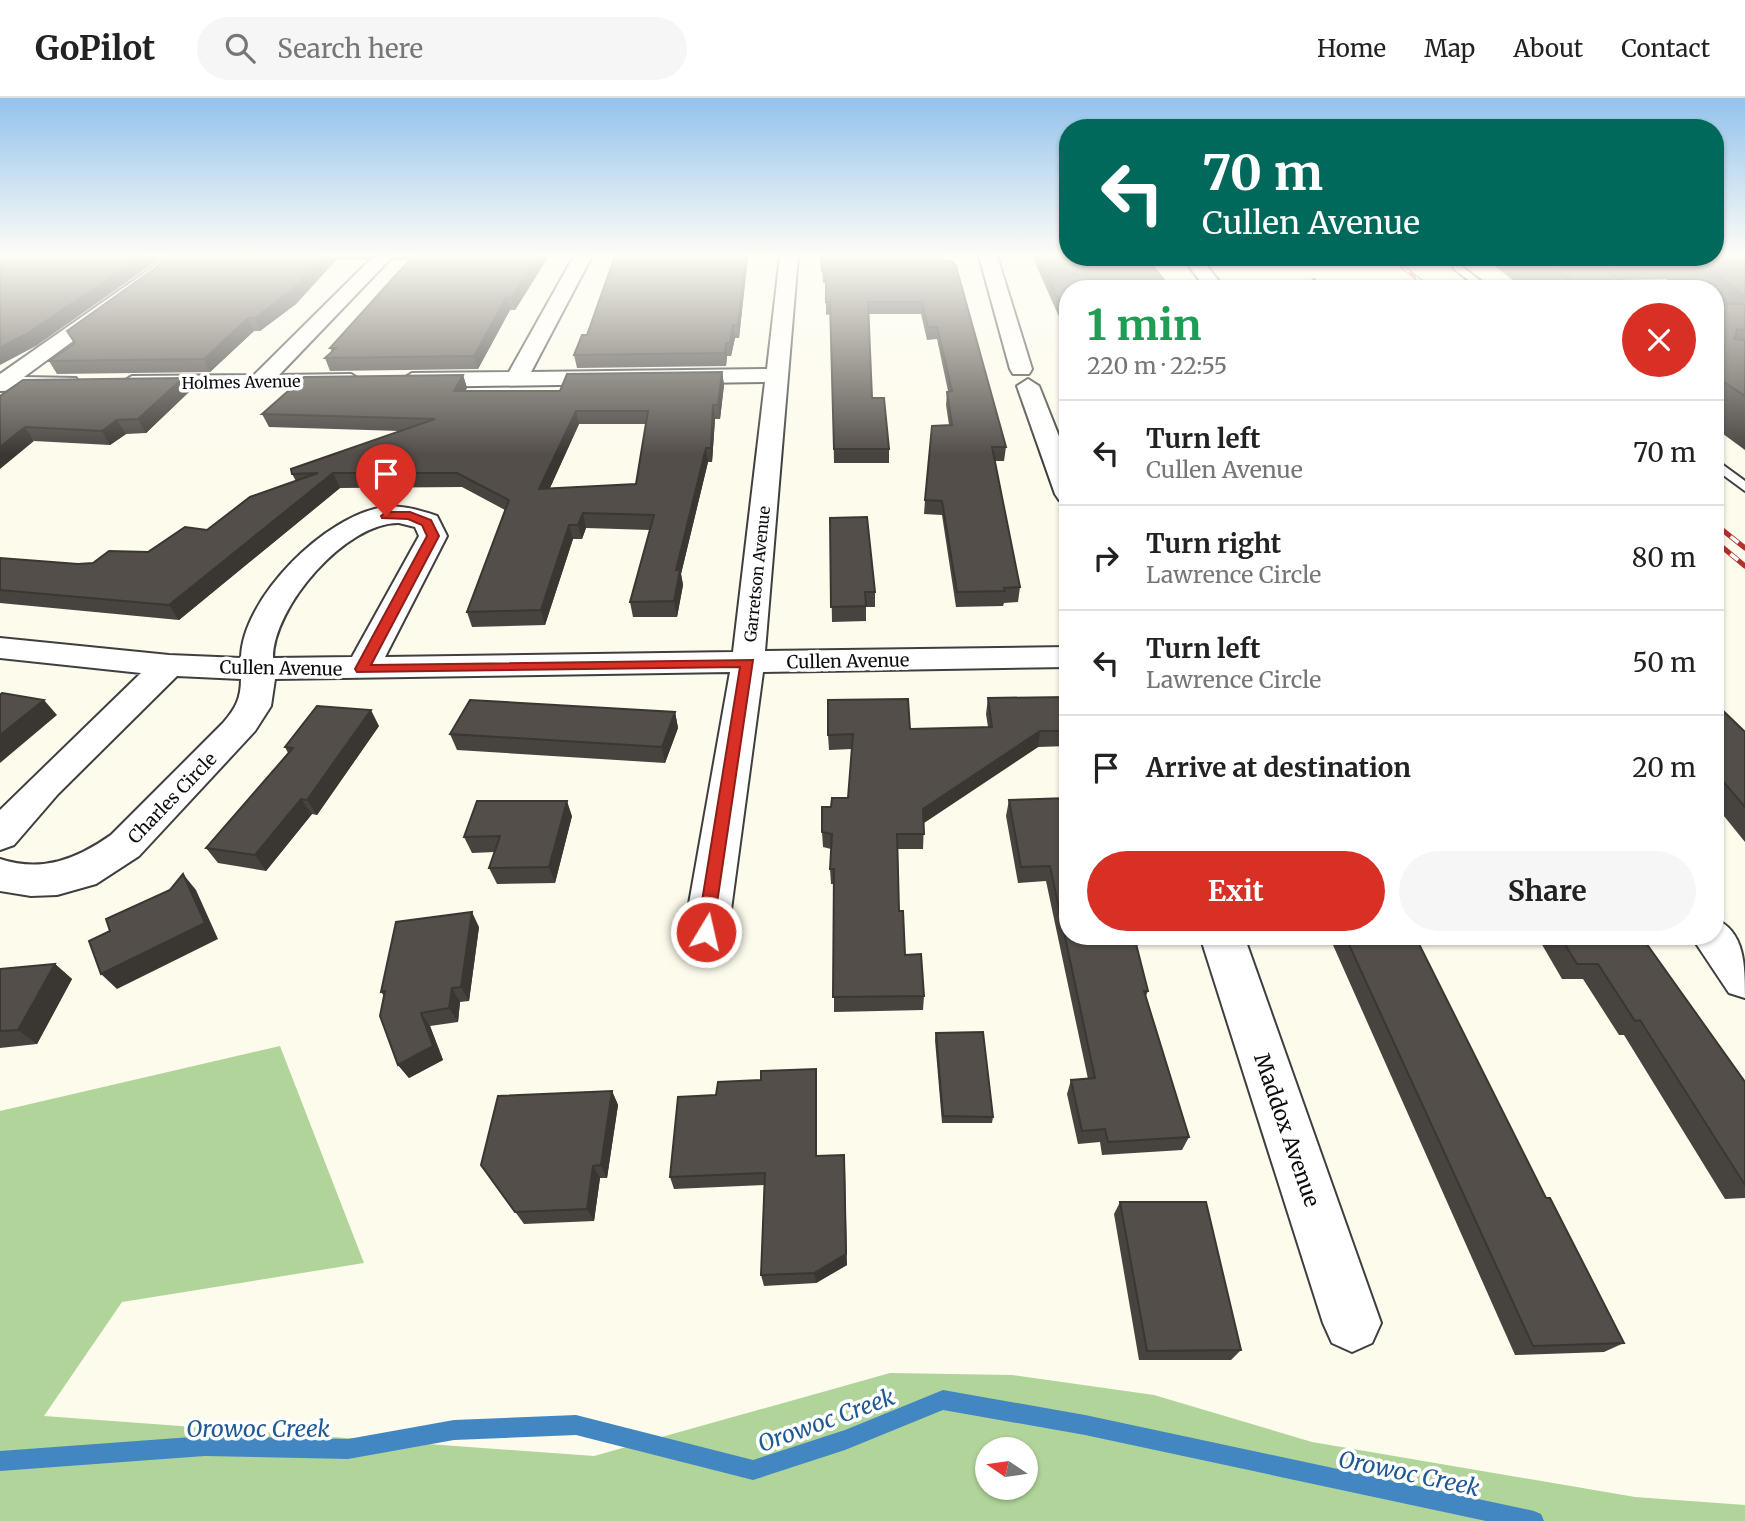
<!DOCTYPE html>
<html lang="en">
<head>
<meta charset="utf-8">
<style>
	:root { --surface:#fff; --page:#f6f6f6; --text:#222; --muted:#767676; --line:#e0e0e0; --accent:#d93025 }
	body { margin:0; font-family:Merriweather,serif; background:var(--page); color:var(--text); height:100vh; display:flex; flex-direction:column; font-size:26px; white-space:nowrap }
	* { box-sizing:border-box; margin:0 }
	p { font-size:23px; color:var(--muted) }
	.icon { flex:none; width:38px; height:38px; fill:none; stroke:currentColor; stroke-width:2; stroke-linecap:round; stroke-linejoin:round }
	.map { position:relative; flex:1; overflow:hidden }
	.drawer { position:absolute; left:1059px; top:182px; width:665px; height:665px; display:flex; flex-direction:column; background:var(--surface); border-radius:28px; box-shadow:0 2px 5px #0004 }
	.drawer>* { flex:none }
	.hud { position:absolute; left:1059px; top:21px; width:665px; height:147px; border-radius:28px; box-shadow:0 2px 5px #0004; background:#00695c; color:#fff; overflow:hidden }
	.needle { width:46px; rotate:283deg }
	.buttons { position:absolute; left:975px; top:1339px; display:grid; gap:14px }
	.buttons a { display:grid; place-items:center; width:63px; height:63px; border-radius:50%; background:var(--surface); box-shadow:0 2px 5px #0004; font-size:35px }
	.pin { position:absolute; display:grid; place-items:center; width:60px; height:60px; color:#fff; margin:-72px -30px; border-radius:50% 50% 50% 0; rotate:-45deg; box-shadow:0 0 7px #0007 }
	.pin .icon { rotate:45deg }
	.me { position:absolute; width:77px; margin:-38px; rotate:9deg; stroke-linejoin:round; filter:drop-shadow(0 0 5px #0008) }
	.turn { display:flex; align-items:center; gap:24px; height:147px; padding:0 28px; font-size:32px }
	.turn .icon { width:91px; height:91px; stroke-width:2.5 }
	.turn b { display:block; font-size:49px; line-height:60px }
	.round { display:grid; place-items:center; flex:none; width:74px; height:74px; border-radius:37px; background:var(--page) }
	.head { display:flex; align-items:center; justify-content:space-between; height:119px; padding:0 28px }
	h1 { font-size:42px; font-weight:700; line-height:52px; color:#1e9e55 }
	.action { display:flex; gap:14px; margin-top:auto; padding:14px 28px }
	.action a { flex:1; height:80px; border-radius:42px; background:var(--accent); color:#fff; font-size:28px; font-weight:700; line-height:80px; text-align:center }
	.action a+a { background:var(--page); color:var(--text) }
	ul { padding:0; list-style:none }
	li { display:flex; align-items:center; gap:21px; height:105px; padding:0 28px; border-top:2px solid var(--line) }
	li div { flex:1 }
	li b { display:block; font-size:26px }
	li em { font-style:normal }
	header { display:flex; align-items:center; gap:42px; box-sizing:border-box; height:98px; padding:0 35px; background:var(--surface); border-bottom:2px solid var(--line) }
	header strong { font-size:33px }
	nav { display:flex; gap:38px; margin-inline-start:auto; font-size:24px }
	.search { width:490px; height:63px; background:var(--page); display:flex; align-items:center; gap:18px; box-sizing:border-box; padding:0 24px; border-radius:38px; color:var(--muted); font-size:26px }
	.map>svg:first-child { display:block }
</style>
</head>
<body>
<header>
<strong>GoPilot</strong>
<div class="search"><svg class="icon" aria-label="search" viewBox="0 0 24 24"><circle cx="10" cy="10" r="6"/><path d="M15 15l6 6"/></svg>Search here</div>
<nav><a>Home</a><a>Map</a><a>About</a><a>Contact</a></nav>
</header>
<div class="map">
<svg width="1745" height="1423" viewBox="0 0 1745 1423">
	<rect width="100%" height="100%" fill="#fdfbec"/>
	<path fill="#b0d49a" fill-rule="evenodd" d="M280 948 364 1165 122 1204 44 1318 594 1358 890 1275 1012 1277 1154 1297 1312 1344 1635 1399 1745 1407V1423H0V1013ZM987 1351H1026V1390H987Z"/>
	<g fill="none" stroke-linecap="round" stroke-linejoin="round">
		<path fill="#4287c1" fill-rule="evenodd" d="M943 1292 1085 1317 1534 1413 1541 1416 1544 1423H1486L1085 1337 943 1312 845 1352 753 1382 576 1337 454 1342 348 1361 205 1358 0 1373V1353L205 1338 348 1341 454 1322 576 1317 753 1362 845 1332Z"/>
		<g stroke="#3f3f3f" stroke-width="4">
			<path id="service" d="M1454 167H1460L1491 191H1480L1454 171Z
				M1715 361 1745 383V393L1715 371Z"/>
		</g>
		<g stroke="#3f3f3f" stroke-width="4">
			<path id="minor" d="M169 158H189L24 279 76 280 79 285 76 290 0 293V276Z
				M374 158H393L279 277 351 276 362 283 359 288 132 292 121 285 132 278 254 277Z
				M574 158H592L531 274 767 271 780 158H798L765 553 1068 549V569L763 574 728 834 721 847 706 852 691 847 684 834 730 574 275 581 271 608 255 633 139 758 96 786 57 797 31 798 0 793V761C42 775 77 761 111 737L223 625C236 610 241 600 241 581L177 578 58 696 14 747 0 752V712L141 575 0 560V540L169 557 241 560C242 500 326 417 384 409 402 407 420 412 437 418L447 438 385 559 733 554 765 284 412 289 401 282 412 275 509 274ZM399 425 415 429 419 438 352 559 273 560C273 509 346 424 399 425Z
				M979 158H997L1032 271 1029 276H1013L1010 271Z
				M1182 159H1200L1225 191H1206Z
				M1028 281 1039 288 1068 361V404L1059 402 1055 396 1017 288Z
				M1715 821C1745 833 1745 868 1745 900L1729 895 1691 838H1715Z
				M1200 838H1244L1381 1225 1372 1245 1352 1254 1332 1245 1323 1225Z"/>
		</g>
		<path stroke="#2e2e2e" stroke-width="2.5" stroke-dasharray="3.5 2" stroke-linecap="butt" d="M1622 185H1673
			M1509 186H1553"/>
		<use href="#service" fill="#fff" fill-rule="evenodd"/>
		<use href="#minor" fill="#fff" fill-rule="evenodd"/>
		<g stroke="#b03230" stroke-width="4.5">
			<path id="rail-far1" d="M1391 159 1430 191"/>
		</g>
		<g stroke="#b03230" stroke-width="5">
			<path id="rail" d="M1715 426 1745 450
				M1715 443 1745 468"/>
		</g>
		<use href="#rail-far1" stroke="#fff" stroke-width="2.5" stroke-dasharray="8" stroke-linecap="butt"/>
		<use href="#rail" stroke="#fff" stroke-width="3.5" stroke-dasharray="10" stroke-linecap="butt"/>
	</g>
	<path fill="#47433f" fill-rule="evenodd" d="M172 158H371L366 162 337 161 296 206 260 233H254L210 274 57 276 49 263 74 245Z
		M391 158H546L547 161 515 212H510L478 271 330 273 325 260 332 254 330 250 409 162H393Z
		M748 158 739 240H735L731 258H727L726 268 577 270 574 257 587 237Z
		M821 158 944 163 1006 349 1004 363H995L1020 489 1018 504 1004 505 1003 508 956 509 942 417 924 416 925 402 949 327 946 307 947 294 948 293 937 241 927 242 921 216H868L872 300 889 351V365H834L831 216 826 217V185H823Z
		M1032 158H1068V239Z
		M1745 158V352L1715 330V191H1677L1666 181 1620 182 1634 191H1546L1550 182 1514 183 1483 159H1715Z
		M722 274 724 287 720 321H715L712 364H708L681 476 683 487 677 519H633L630 504 650 432 586 430 582 441H573L545 527 472 529 467 514 505 412 462 389 340 390 179 522 0 505V460L78 466 93 465 148 454 207 432 296 383 292 376 400 333 269 329 262 316 463 277 467 290 465 293H560ZM579 326H646L636 386 550 390Z
		M190 293 146 335 126 336 110 347 34 343 0 298Z
		M830 420 875 494V509H866V523L832 524Z
		M988 600 1068 602V648L1038 649 924 725 923 751H898L899 813 905 857 924 898 923 912 834 914V786H831L830 771 831 751 823 749 822 734 831 709 848 700 852 651 829 652 828 637 988 629 986 616Z
		M1715 605 1745 634V744L1715 707Z
		M675 614 678 630 665 665 457 652 450 636Z
		M379 628 317 717 312 716 266 773 218 765 206 750 288 655 285 649Z
		M1009 702 1148 893 1146 898 1189 1039 1182 1052 1102 1057 1100 1044 1078 1046 1067 996 1071 982 1088 981 1046 783 1018 785 1006 718Z
		M572 718 555 785 497 786 489 770 495 754 472 755 464 739Z
		M479 829 469 903 460 904 458 924 430 928 443 962 409 980 398 967 384 898 381 894Z
		M1329 838H1415L1546 1100 1624 1245 1604 1254 1515 1257Z
		M1537 838H1641L1745 984V1100L1725 1101 1624 937H1619L1583 881H1562Z
		M55 866 72 881 37 946 0 950V871Z
		M936 935 993 1019 992 1025H942L935 942Z
		M817 985V1058L847 1167 816 1185 764 1188 761 1177 764 1087 674 1091 670 1079 716 997Z
		M612 993 618 1007 607 1080H600L594 1123 524 1126 481 1067Z
		M1120 1104 1241 1252 1231 1262H1139L1114 1116Z"/>
	<path fill="#3a3733" d="M142 158H164L36 248 0 267V250Z
		M325 158H336L337 161 296 206 260 233 255 220Z
		M538 158H546L547 161 515 212 511 200Z
		M746 158H748L739 240 738 227Z
		M506 200 510 212 478 271 474 258Z
		M248 220 254 233 210 274 204 261Z
		M733 227 735 240 731 258 730 245Z
		M726 245 727 258 726 268 725 255Z
		M722 274 724 287 720 321 718 307Z
		M463 277 467 290 458 307 454 293Z
		M183 280 190 293 146 335 138 321Z
		M713 307 715 321 712 364 711 350Z
		M576 313 579 326 543 405 539 391Z
		M117 322 126 336 110 347 102 333Z
		M25 329 34 343 0 371V349Z
		M706 350 708 364 681 476 683 487 677 519 674 503 676 472Z
		M333 375 340 390 179 522 169 507Z
		M583 415 586 430 582 441 578 427Z
		M569 427 573 441 545 527 541 512Z
		M44 602 57 617 0 665V637Z
		M371 612 379 628 317 717 307 702Z
		M675 614 678 630 665 665 662 649Z
		M1040 633 1038 649 922 726 923 711Z
		M301 701 312 716 266 773 255 757Z
		M567 703 572 718 555 785 549 769Z
		M183 776 196 792 218 841 117 891 101 876Z
		M472 814 479 829 469 903 461 889Z
		M55 866 72 881 37 946 18 932Z
		M452 890 460 904 458 924 449 910Z
		M421 915 430 928 443 962 409 980 398 967Z
		M816 971 817 985V1070L816 1058Z
		M612 993 618 1007 607 1080 601 1067Z
		M593 1068 600 1080 594 1123 587 1111Z
		M845 1069 847 1167 816 1185 814 1175Z"/>
	<path fill="#534e49" stroke="#3a3733" stroke-width="2" fill-rule="evenodd" d="M0 158H142L28 235 0 250Z
		M172 158H325L291 193 255 220H248L204 261 49 263 75 245 67 233Z
		M413 158H539L511 200H506L474 258 325 260 336 250H330Z
		M615 158H746L738 227H733L730 245H726L725 255 574 257 582 237H587Z
		M821 158H944V163H952L956 168 1006 349H992L1020 489 1004 490 1005 493 957 494 942 403 925 402 932 328 952 327 947 294 952 293 937 229H928L922 204H868L872 300H884L889 351H834L830 204H826V173H822Z
		M1038 158H1068V159H1146L1171 191H1068V223Z
		M1715 158H1745V199L1694 159H1715Z
		M1564 159H1585L1634 191H1585L1556 171Z
		M1314 181 1325 191H1303Z
		M1715 206H1745V232L1737 231 1735 241 1745 242V298L1715 278Z
		M722 274 718 307H713L711 350H706L676 472H680L674 503 630 504 654 417 583 415 578 427H569L541 512 467 514 509 402 457 375H333L169 507 0 492V460L78 466 93 465 109 453 148 454 185 429 207 432 250 399 318 375 292 376 291 371 435 321 262 316 304 279 463 277 454 293H560L567 276ZM576 313H648L636 386 539 391Z
		M183 280 138 321 117 322 102 333 25 329 0 349V298L23 282Z
		M867 419 875 494H865L866 508 831 509 830 420Z
		M2 595 44 602 0 637V597Z
		M1067 599 1068 633H1040L923 711 924 736H897L899 813H903L905 857 921 856 924 898 833 899 834 771H830L832 736 822 734V709H831L832 700H848L853 636 828 637V602L908 601 910 631 992 629 988 600Z
		M470 602 675 614 662 649 450 636Z
		M1715 605 1745 634V709L1715 674Z
		M317 608 371 612 307 702 301 701 255 757 206 750 293 650 285 649Z
		M1068 700V838H1134L1148 893H1144L1189 1039 1108 1044 1105 1031 1082 1033 1071 982 1095 980 1050 768 1021 769 1009 702Z
		M477 703H567L549 769 489 770 500 738 464 739Z
		M183 776 205 825 101 876 89 843 110 833 106 821 170 792Z
		M472 814 461 889 452 890 449 910 421 915 433 948 398 967 380 918 385 893 381 894 396 824Z
		M1345 838H1415L1546 1100H1550L1624 1245 1533 1248Z
		M1560 838H1641L1745 984V1087L1640 922 1635 923 1598 866H1577Z
		M55 866 18 932 0 933V871Z
		M983 934 993 1019 943 1018 936 935Z
		M816 971V1058L844 1057 846 1156 814 1175 761 1177 765 1075 670 1079 678 999 716 997 718 984 761 982V973Z
		M612 993 601 1067 593 1068 587 1111 515 1114 481 1067 498 998Z
		M1120 1104H1206L1241 1252 1147 1253Z"/>
	<linearGradient id="sky" x2="0" y2="1"><stop stop-color="#93c2ec"/><stop offset="0.44" stop-color="#fefdf6"/><stop offset="1" stop-color="#fefdf6" stop-opacity="0"/></linearGradient>
	<rect width="1745" height="357" fill="url(#sky)"/>
	<path fill="#d93025" stroke="#8d1f18" stroke-width="2" d="M386 414H410L431 422 439 438 371 567 753 562 712 839H699L697 834 740 569 357 574 355 571 427 438 422 427 408 421 382 420 381 418Z"/>
	<g text-anchor="middle" dominant-baseline="central" stroke-width="7" stroke-linejoin="round" paint-order="stroke">
		<g font-size="16" fill="#0c0c0c" stroke="#fff">
			<text transform="translate(241 284) rotate(-1)">Holmes Avenue</text>
			<text transform="translate(757 476) rotate(-84)">Garretson Avenue</text>
		</g>
		<g font-size="18" fill="#0c0c0c" stroke="#fff">
			<text transform="translate(848 563) rotate(-1)">Cullen Avenue</text>
			<text transform="translate(281 570) rotate(1)">Cullen Avenue</text>
			<text transform="translate(172 700) rotate(-46)">Charles Circle</text>
		</g>
		<g font-size="21" fill="#0c0c0c" stroke="#fff">
			<text transform="translate(1287 1032) rotate(71)">Maddox Avenue</text>
		</g>
		<g font-size="23" font-style="italic" fill="#205992" stroke="#fff">
			<text transform="translate(826 1322) rotate(-20)">Orowoc Creek</text>
			<text x="258" y="1330">Orowoc Creek</text>
			<text transform="translate(1409 1375) rotate(12)">Orowoc Creek</text>
		</g>
	</g>
</svg>
<div class="buttons">
<a><svg class="needle" viewBox="-14 -14 28 28"><path d="M0-13l5 13h-10z" fill="#e53935"/><path d="M0 13l5-13h-10z" fill="#767676"/></svg></a>
</div>
<div class="pin" style="left:386px;top:418px;background:#d93025"><svg class="icon" aria-label="arrive" viewBox="0 0 24 24"><path d="M6 21V4h12l-3 4 3 4H6"/></svg></div>
<svg class="me" style="left:706px;top:834px" viewBox="-20 -20 40 40"><circle r="17" fill="#d93025" stroke="#fff" stroke-width="3"/><path d="M0-11L8 9 0 5-8 9z" fill="#fff"/></svg>
<div class="hud">
<div class="turn"><svg class="icon" aria-label="left" viewBox="0 0 24 24"><path d="M17 20v-9H6M10 6l-5 5 5 5"/></svg><div><b>70 m</b>Cullen Avenue</div></div>
</div>
<section class="drawer">
<div class="head"><div><h1>1 min</h1><p>220 m · 22:55</p></div><a class="round" style="background:#d93025;color:#fff"><svg class="icon" aria-label="close" viewBox="0 0 24 24"><path d="M6 6l12 12M18 6L6 18"/></svg></a></div>
<ul>
<li><svg class="icon" aria-label="left" viewBox="0 0 24 24"><path d="M17 20v-9H6M10 6l-5 5 5 5"/></svg><div><b>Turn left</b><p>Cullen Avenue</p></div><em>70 m</em></li>
<li><svg class="icon" aria-label="right" viewBox="0 0 24 24"><path d="M7 20v-9h11M14 6l5 5-5 5"/></svg><div><b>Turn right</b><p>Lawrence Circle</p></div><em>80 m</em></li>
<li><svg class="icon" aria-label="left" viewBox="0 0 24 24"><path d="M17 20v-9H6M10 6l-5 5 5 5"/></svg><div><b>Turn left</b><p>Lawrence Circle</p></div><em>50 m</em></li>
<li><svg class="icon" aria-label="arrive" viewBox="0 0 24 24"><path d="M6 21V4h12l-3 4 3 4H6"/></svg><div><b>Arrive at destination</b></div><em>20 m</em></li>
</ul>
<div class="action"><a>Exit</a><a>Share</a></div>
</section>
</div>
</body>
</html>
